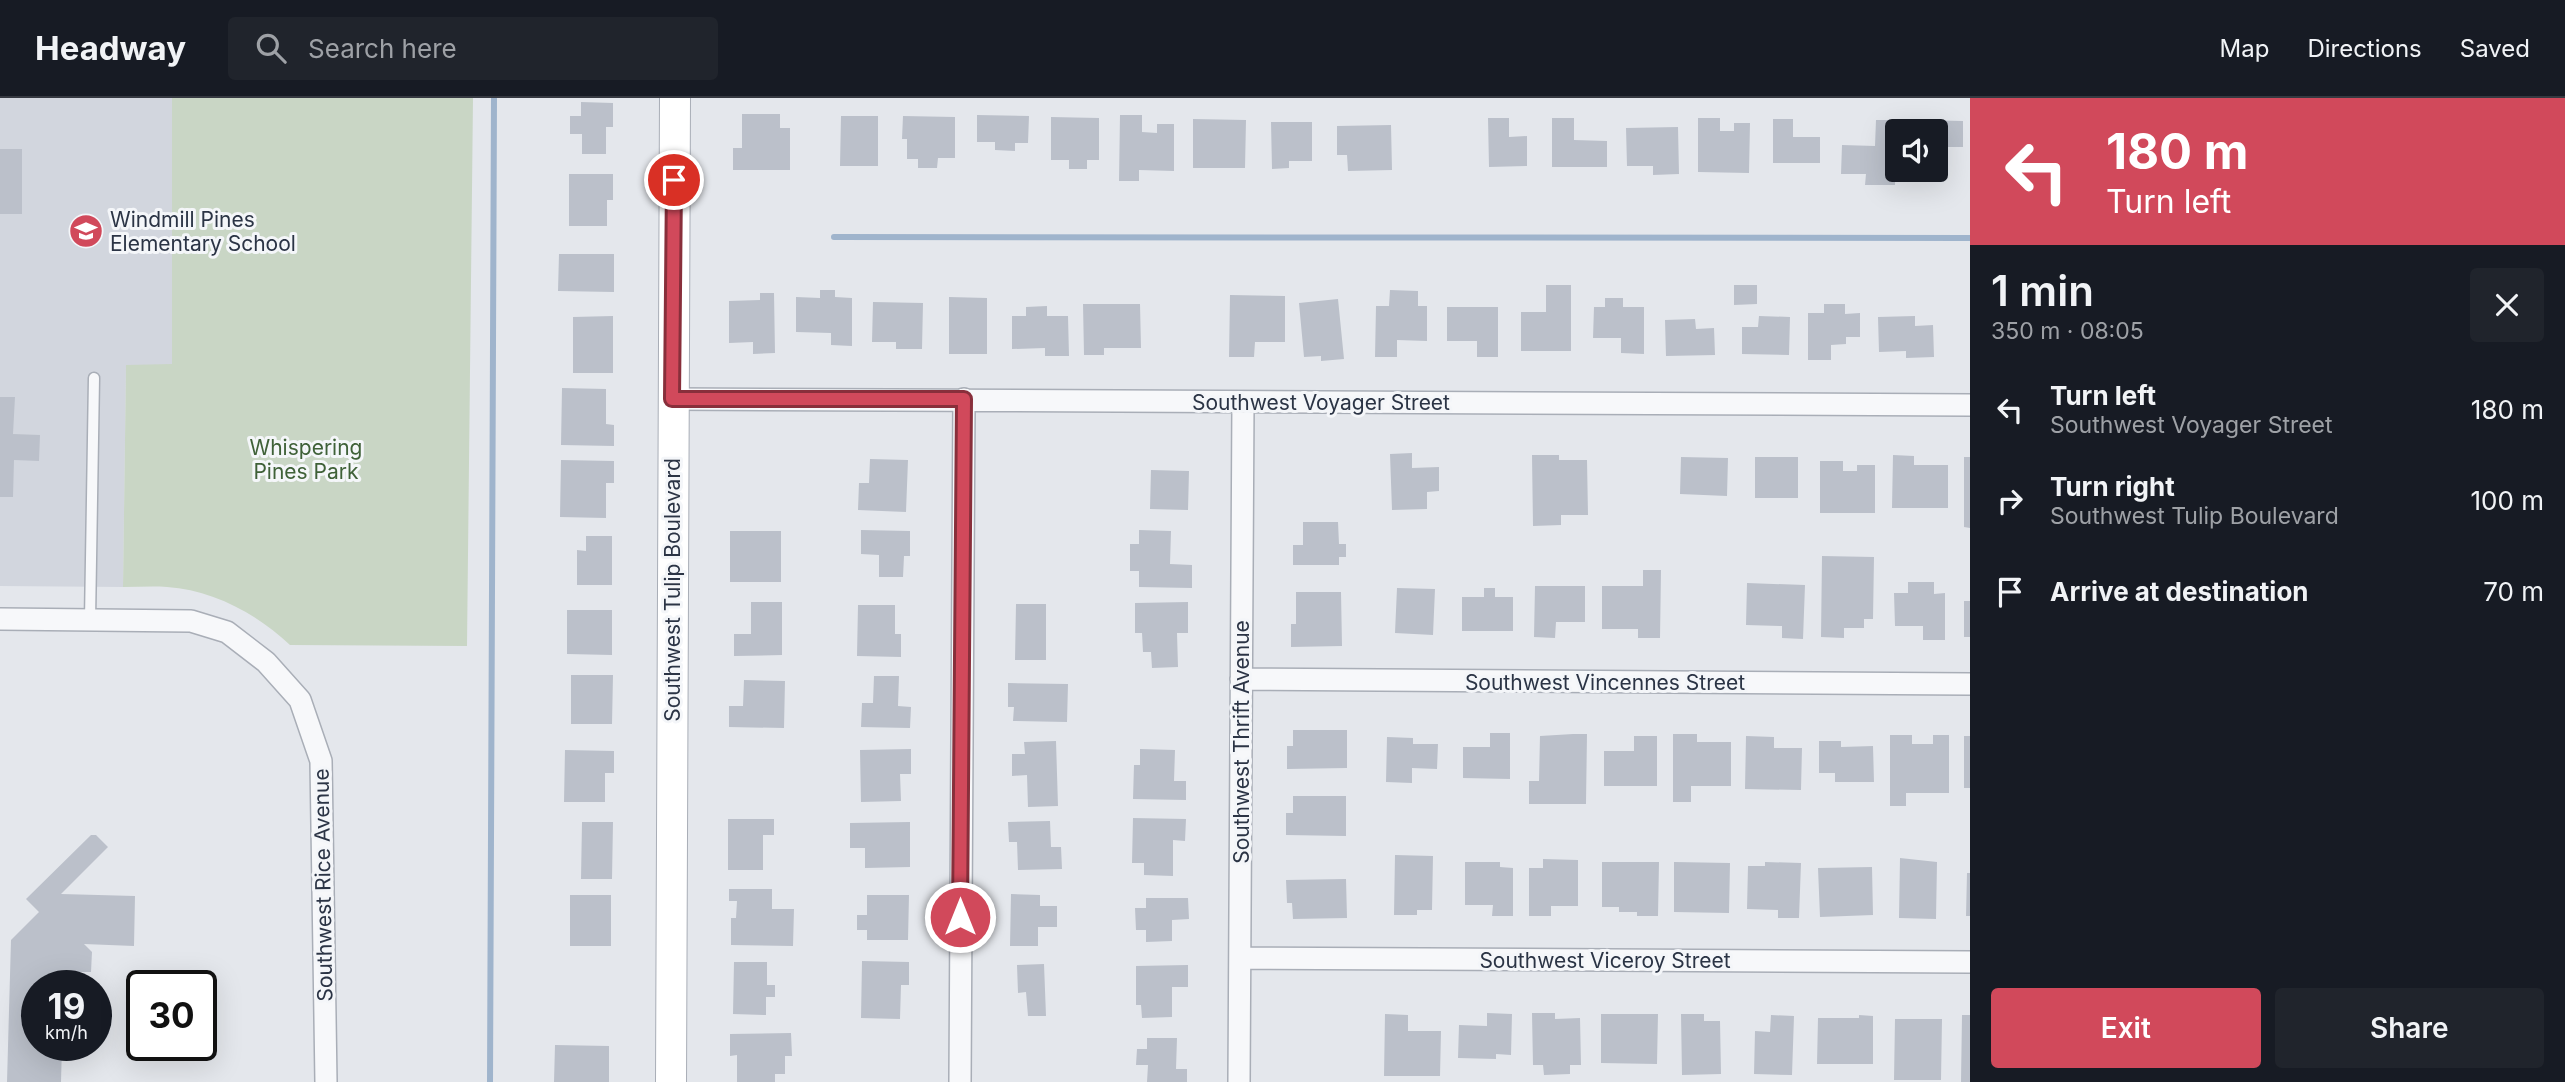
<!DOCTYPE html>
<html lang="en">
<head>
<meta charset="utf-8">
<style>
	:root { --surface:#171b24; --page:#20242c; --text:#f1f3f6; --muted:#9ea1a6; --line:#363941; --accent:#d1495b }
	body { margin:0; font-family:Inter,sans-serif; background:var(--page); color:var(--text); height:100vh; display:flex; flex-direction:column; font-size:26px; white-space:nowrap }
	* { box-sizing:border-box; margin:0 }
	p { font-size:23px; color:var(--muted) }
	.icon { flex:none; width:38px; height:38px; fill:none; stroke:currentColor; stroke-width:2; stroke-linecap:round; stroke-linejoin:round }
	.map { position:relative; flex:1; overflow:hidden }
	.details { display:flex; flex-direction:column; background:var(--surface); width:595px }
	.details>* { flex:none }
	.hud { background:#d1495b; color:#fff; overflow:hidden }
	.controls { position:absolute; left:1885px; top:21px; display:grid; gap:14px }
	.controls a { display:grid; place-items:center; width:63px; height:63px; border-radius:7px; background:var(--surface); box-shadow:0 7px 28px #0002; font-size:35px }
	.speed { position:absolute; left:21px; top:872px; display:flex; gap:14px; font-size:35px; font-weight:700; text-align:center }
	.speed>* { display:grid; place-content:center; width:91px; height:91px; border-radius:50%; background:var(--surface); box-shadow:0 7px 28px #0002; line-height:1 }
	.speed small { font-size:18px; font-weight:400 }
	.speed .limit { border:4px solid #111; border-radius:10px; background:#fff; color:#111 }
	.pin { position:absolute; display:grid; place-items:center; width:60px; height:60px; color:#fff; margin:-30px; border:4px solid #fff; border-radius:50%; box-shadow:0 2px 7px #0007 }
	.me { position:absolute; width:77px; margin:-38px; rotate:0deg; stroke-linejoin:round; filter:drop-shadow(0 0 5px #0008) }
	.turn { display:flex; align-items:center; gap:24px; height:147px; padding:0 21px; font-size:32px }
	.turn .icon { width:91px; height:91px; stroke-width:2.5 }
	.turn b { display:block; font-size:49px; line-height:60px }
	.round { display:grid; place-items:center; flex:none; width:74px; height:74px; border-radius:7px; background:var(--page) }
	.summary { display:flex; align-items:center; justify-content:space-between; height:119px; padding:0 21px }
	h1 { font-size:42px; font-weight:600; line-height:52px }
	.primary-button { display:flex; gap:14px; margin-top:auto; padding:14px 21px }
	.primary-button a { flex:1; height:80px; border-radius:7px; background:var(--accent); color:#fff; font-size:28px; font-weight:600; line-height:80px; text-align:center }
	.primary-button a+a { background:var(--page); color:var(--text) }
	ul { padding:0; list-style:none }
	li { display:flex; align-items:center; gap:21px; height:91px; padding:0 21px }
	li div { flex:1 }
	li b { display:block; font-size:26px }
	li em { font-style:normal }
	header { display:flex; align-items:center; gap:42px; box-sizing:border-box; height:98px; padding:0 35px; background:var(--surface); border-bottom:2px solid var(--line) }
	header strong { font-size:33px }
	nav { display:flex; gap:38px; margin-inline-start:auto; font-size:24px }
	.search { width:490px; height:63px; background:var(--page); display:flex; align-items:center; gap:18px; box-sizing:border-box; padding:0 24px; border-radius:7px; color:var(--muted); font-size:26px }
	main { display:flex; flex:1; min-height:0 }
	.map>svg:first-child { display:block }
</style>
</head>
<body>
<header>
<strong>Headway</strong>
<div class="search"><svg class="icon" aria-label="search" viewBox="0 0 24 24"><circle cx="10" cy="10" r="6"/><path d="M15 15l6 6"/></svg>Search here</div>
<nav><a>Map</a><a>Directions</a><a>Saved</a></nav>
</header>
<main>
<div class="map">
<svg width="1970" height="984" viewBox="0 0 1970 984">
	<rect width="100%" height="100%" fill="#e4e7ec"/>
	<path fill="#d2d6de" d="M0 0H172V267L126 268 123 489 0 488Z"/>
	<path fill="#c9d6c5" d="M172 0H473L467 548 290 547C257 516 213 492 167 489 153 488 138 489 123 489L126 267 172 266Z"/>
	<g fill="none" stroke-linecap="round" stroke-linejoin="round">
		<path stroke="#9fb4cc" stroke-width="6" d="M834 139 1970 140
			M490 984 494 0"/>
	</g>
	<path fill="#bbc0ca" d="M581 4 613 5V29H606V56H582V36H570V18H581Z
		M742 16H780V30H790V72H733V50H742Z
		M977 17 1029 18 1028 45H1015V53L995 52V44H977Z
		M1120 17H1142V34L1157 35V26H1174V73L1139 72V83H1119Z
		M841 18H878V68H840Z
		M903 18 955 19V60H938L937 70H918V61H907V41H902Z
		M1051 19 1099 20V62H1087V71H1069V62H1051Z
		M1488 20H1509V39L1527 38V68L1489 69Z
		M1552 20H1574V42L1607 43V69H1552Z
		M1698 20H1720V33H1734V25H1750L1749 75 1698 74Z
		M1193 21 1246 22 1245 70H1193Z
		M1773 21H1793V39H1820V65H1773Z
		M1876 22H1896L1895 87H1865L1866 76H1841L1842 47 1875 48Z
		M1916 22 1963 23V49H1936V33H1916Z
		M1271 24H1312V63H1289V70L1272 71Z
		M1391 27 1392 72 1348 73 1347 57H1337V28Z
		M1678 29 1679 76 1653 77V68H1627L1626 30Z
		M0 51H22V116H0Z
		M569 76H613V102H607V128H569Z
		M559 156H614V194L558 193Z
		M1546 187H1571V253H1521V214H1546Z
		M1734 187H1757V206L1734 207Z
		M820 192H835V199L852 200V248L831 247V235L796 234V199L820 200Z
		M1390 192 1418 193V208H1427V243L1397 242V259H1375L1376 208H1389Z
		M760 195H774L775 255 753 256V244L729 245V203L760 202Z
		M1230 197 1285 198V244H1255L1254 259H1229Z
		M949 199 987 200V256H949Z
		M1605 200H1623V209H1644V256L1621 255V240H1593L1594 209H1605Z
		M1338 201 1344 261 1321 263V258L1304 259 1299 205Z
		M873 204 923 205 922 251H896V244H872Z
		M1083 206H1140L1141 250H1104V257H1084Z
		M1824 206H1845V216L1860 215V239H1846V246L1831 247V262H1808V215H1824Z
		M1047 208V218H1068L1069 258H1045V250L1012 251V218H1026V209Z
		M1447 209H1498V259H1477V243H1447Z
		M613 218V275H573V219Z
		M1759 218 1790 219 1789 257 1742 256V229H1758Z
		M1915 218V228L1933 227 1934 259 1906 260V253L1879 254 1878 219Z
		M1695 221 1696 231 1714 230 1715 257 1666 258 1665 222Z
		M562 290 606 291V326L614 327V348L561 347Z
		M0 299H15L13 336 40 337 39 363 14 362 13 399H0Z
		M1412 355V370L1439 369V393L1427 394V411L1392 412 1390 356Z
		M1532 357H1559V362H1587L1588 417H1561V427L1533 428Z
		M1893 357 1914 358V367H1948V410H1892Z
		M1681 359 1728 360 1727 398 1680 396Z
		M1755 359H1798V400H1755Z
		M1964 359H1970V430L1964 429Z
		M870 361 908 362 906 414 858 412 859 385H869Z
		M561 362 614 363V385H606V420L560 419Z
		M1820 363H1843V373H1857V367H1875V415H1820Z
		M1151 372 1189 373 1188 412 1150 411Z
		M1303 424H1338L1339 446H1346V459H1339V467H1293V447H1303Z
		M861 432 910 433V458H904L903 479H879V457L861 456Z
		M1139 432 1171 433 1170 466 1192 467V490L1139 489V473H1130V446H1139Z
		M730 433H781V484H730Z
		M586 438H612V487H577V452L586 453Z
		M1822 458 1874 459 1873 521H1864V530H1844V540L1821 539Z
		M1643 472H1661L1660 540H1638V531H1602V488H1643Z
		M1908 484H1934V496L1945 495V542H1923V528H1895L1894 495H1908Z
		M1747 485 1805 487 1803 541 1782 540V528L1746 527Z
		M1535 488H1585V524H1556L1555 540 1534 539Z
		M1397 490 1435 491 1433 537 1395 535Z
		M1484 490H1495V499H1513V533H1462V499H1484Z
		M1296 494H1341L1342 548 1291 549V526H1296Z
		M1964 503H1970V539H1964Z
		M751 504H782V557L734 558V536H751Z
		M1188 504V535H1177L1178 569 1152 570 1151 554H1143L1142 535H1135V505Z
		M1016 506H1046V562H1015Z
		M858 507H895V536H901V559L857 558Z
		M567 512H612V557L567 556Z
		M571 577H613L612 626H571Z
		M874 578H899L898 608 911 609 910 630 861 629 862 605H873Z
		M744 582 785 583 784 630 729 629V608H743Z
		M1008 585 1068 586 1067 624 1013 623 1014 609H1008Z
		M1293 632H1347V670L1287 671V648H1293Z
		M1490 635H1510V681L1463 680V649H1490Z
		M1573 636H1587L1586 706H1529V683H1539L1540 638Z
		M1673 636H1697V644H1731V688H1691V704H1673Z
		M1890 637H1912V646H1933V637H1949V695H1906V708H1890Z
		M1634 638H1657V688H1604V653H1634Z
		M1746 638 1774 639V650H1802L1801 692 1745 691Z
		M1964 638H1970V690H1964Z
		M1387 639 1413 640V646H1438L1437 671 1412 670V685L1386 684Z
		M1056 643 1058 708 1028 709 1027 677 1012 678V656H1025L1024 644Z
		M1819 643H1841V649L1873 648 1874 684H1835V675H1819Z
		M911 651V676H900L901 703 861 704 860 652Z
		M1140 651 1175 652 1174 683H1186V702L1133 701 1134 667H1140Z
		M565 652 614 653V675H605V704H564Z
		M1293 698H1346V738L1286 737V715H1293Z
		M1133 720 1186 721 1185 743 1173 742V778L1144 777V765H1132Z
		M728 721H774V737H763V772H728Z
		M1050 723 1051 749H1061L1062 771 1018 772 1017 744H1009L1008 724Z
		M582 724H613L612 781H581Z
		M910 724V769L865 770V750H850V725Z
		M91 737H96L108 749 61 796 135 798 134 848 84 846 92 854 91 874H64V887H37V947H62L61 984H7L11 842 39 814 26 801Z
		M1395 757 1433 758 1432 812H1417V817H1394Z
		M1900 760 1937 764 1936 821 1899 820Z
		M1543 761 1578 762V808H1551V818H1529V770H1543Z
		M1465 764H1500V769L1513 770V818H1492L1493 807H1465Z
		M1602 764H1659L1658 818H1637V814H1619V809H1602Z
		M1674 764 1730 765 1729 815 1674 814Z
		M1765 764 1801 765 1799 820H1778V812L1747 811 1748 768H1765Z
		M1872 769 1873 817 1820 819 1818 770Z
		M1967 775H1970V818H1966Z
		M1346 781 1347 820 1293 821 1292 805H1287L1286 782Z
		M729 791H772V811H794L793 848 731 847V820H736L737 803H729Z
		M1011 796 1040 797V808H1057V829H1038V848H1010Z
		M570 797H611V848H570Z
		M867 797H909L908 842H867V832H857V817H867Z
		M1146 800H1188L1189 821 1172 822V843L1146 844V832H1136L1135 810H1146Z
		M862 863 909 864V887H901L900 921 861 920Z
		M734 864H767V887H775V899H766V917L733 916Z
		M1044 866 1046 918H1028L1026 894 1018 895 1017 867Z
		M1188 867V889H1172V919L1142 920 1141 907H1136V868Z
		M1487 915 1512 916 1511 957 1496 956V961L1458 960 1459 927 1487 928Z
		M1532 915H1555V921L1580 920 1581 967H1570V976L1544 977 1543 967H1533Z
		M1385 916 1408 917V933H1441L1440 978H1384Z
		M1601 916H1658L1657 966 1601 965Z
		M1681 916H1704V923H1720L1721 976 1682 977Z
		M1771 917 1794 918 1792 977 1754 976 1755 933 1770 934Z
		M1859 917 1873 918V966H1817L1818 920H1859Z
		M1962 917H1970V984H1961Z
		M1895 921H1942L1941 982H1894Z
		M791 935 792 958H785V976H775V984H737V957L730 958V936Z
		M1147 940H1177L1176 971H1187V984H1147L1148 967H1136L1137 951H1147Z
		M555 947 609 948V984H554Z"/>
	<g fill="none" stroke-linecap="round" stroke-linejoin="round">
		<g stroke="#a9aeb7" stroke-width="13">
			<path id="lane" d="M90 522 94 280"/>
		</g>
		<g stroke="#a9aeb7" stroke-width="24">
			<path id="street" d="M672 301 1970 307
				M0 521 191 523 227 534 266 564 300 602 321 663 326 984
				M1241 581 1970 586
				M1240 860 1970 864
				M960 984 964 301
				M1239 984 1243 304"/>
		</g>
		<g stroke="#a9aeb7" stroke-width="32">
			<path id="secondary" d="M671 984 675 0"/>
		</g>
		<use href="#lane" stroke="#f7f8fa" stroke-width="10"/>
		<use href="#street" stroke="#f7f8fa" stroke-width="21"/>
		<use href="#secondary" stroke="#fff" stroke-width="30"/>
	</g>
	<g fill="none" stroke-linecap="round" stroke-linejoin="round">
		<g stroke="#882f3b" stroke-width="18">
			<path id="route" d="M674 82 672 301H964L960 819"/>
		</g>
		<use href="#route" stroke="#d1495b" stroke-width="12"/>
	</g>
	<defs>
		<g id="school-disc" transform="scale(1.75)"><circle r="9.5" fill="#d1495b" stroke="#f4f6f9"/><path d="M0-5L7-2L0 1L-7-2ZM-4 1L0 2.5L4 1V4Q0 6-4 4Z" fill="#fff"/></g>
	</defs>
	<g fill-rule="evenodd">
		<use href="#school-disc" x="86" y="133"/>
	</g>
	<g text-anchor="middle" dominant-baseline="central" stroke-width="6" stroke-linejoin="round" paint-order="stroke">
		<g font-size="21" fill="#2b3445" stroke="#f4f6f9" text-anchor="start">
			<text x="110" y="121">Windmill Pines<tspan x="110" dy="24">Elementary School</tspan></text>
		</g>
		<g font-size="21" fill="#2b3445" stroke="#f4f6f9">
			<text x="1321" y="304">Southwest Voyager Street</text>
			<text transform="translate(672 492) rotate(-90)">Southwest Tulip Boulevard</text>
			<text x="1605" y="584">Southwest Vincennes Street</text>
			<text transform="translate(1241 644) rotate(-90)">Southwest Thrift Avenue</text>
			<text transform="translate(323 787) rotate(-91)">Southwest Rice Avenue</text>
			<text x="1605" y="862">Southwest Viceroy Street</text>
		</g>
		<g font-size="21" fill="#3f6138" stroke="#f4f6f9">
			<text x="306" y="349">Whispering<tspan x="306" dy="24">Pines Park</tspan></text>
		</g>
	</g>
</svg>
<div class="controls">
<a><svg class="icon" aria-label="sound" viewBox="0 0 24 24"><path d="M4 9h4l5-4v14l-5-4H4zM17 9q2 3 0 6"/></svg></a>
</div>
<div class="speed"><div>19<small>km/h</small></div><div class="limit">30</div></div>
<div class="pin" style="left:674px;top:82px;background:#d93025"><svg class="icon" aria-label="arrive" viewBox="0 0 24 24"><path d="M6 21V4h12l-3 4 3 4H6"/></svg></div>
<svg class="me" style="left:960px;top:819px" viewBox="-20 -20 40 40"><circle r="17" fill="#d1495b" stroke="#fff" stroke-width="3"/><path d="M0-11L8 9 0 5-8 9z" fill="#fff"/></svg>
</div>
<section class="details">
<div class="hud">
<div class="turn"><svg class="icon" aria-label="left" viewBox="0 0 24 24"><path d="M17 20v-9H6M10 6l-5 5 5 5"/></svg><div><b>180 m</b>Turn left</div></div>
</div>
<div class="summary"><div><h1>1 min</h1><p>350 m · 08:05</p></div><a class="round"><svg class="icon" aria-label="close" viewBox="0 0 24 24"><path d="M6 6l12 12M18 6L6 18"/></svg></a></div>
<ul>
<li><svg class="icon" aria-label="left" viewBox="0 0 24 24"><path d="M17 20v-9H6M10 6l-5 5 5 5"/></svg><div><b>Turn left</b><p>Southwest Voyager Street</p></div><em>180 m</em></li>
<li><svg class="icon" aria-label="right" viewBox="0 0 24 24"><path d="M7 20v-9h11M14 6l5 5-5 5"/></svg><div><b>Turn right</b><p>Southwest Tulip Boulevard</p></div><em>100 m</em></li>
<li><svg class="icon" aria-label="arrive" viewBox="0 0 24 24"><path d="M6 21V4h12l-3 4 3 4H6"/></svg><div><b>Arrive at destination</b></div><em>70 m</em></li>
</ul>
<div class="primary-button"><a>Exit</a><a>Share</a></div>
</section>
</main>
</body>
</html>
